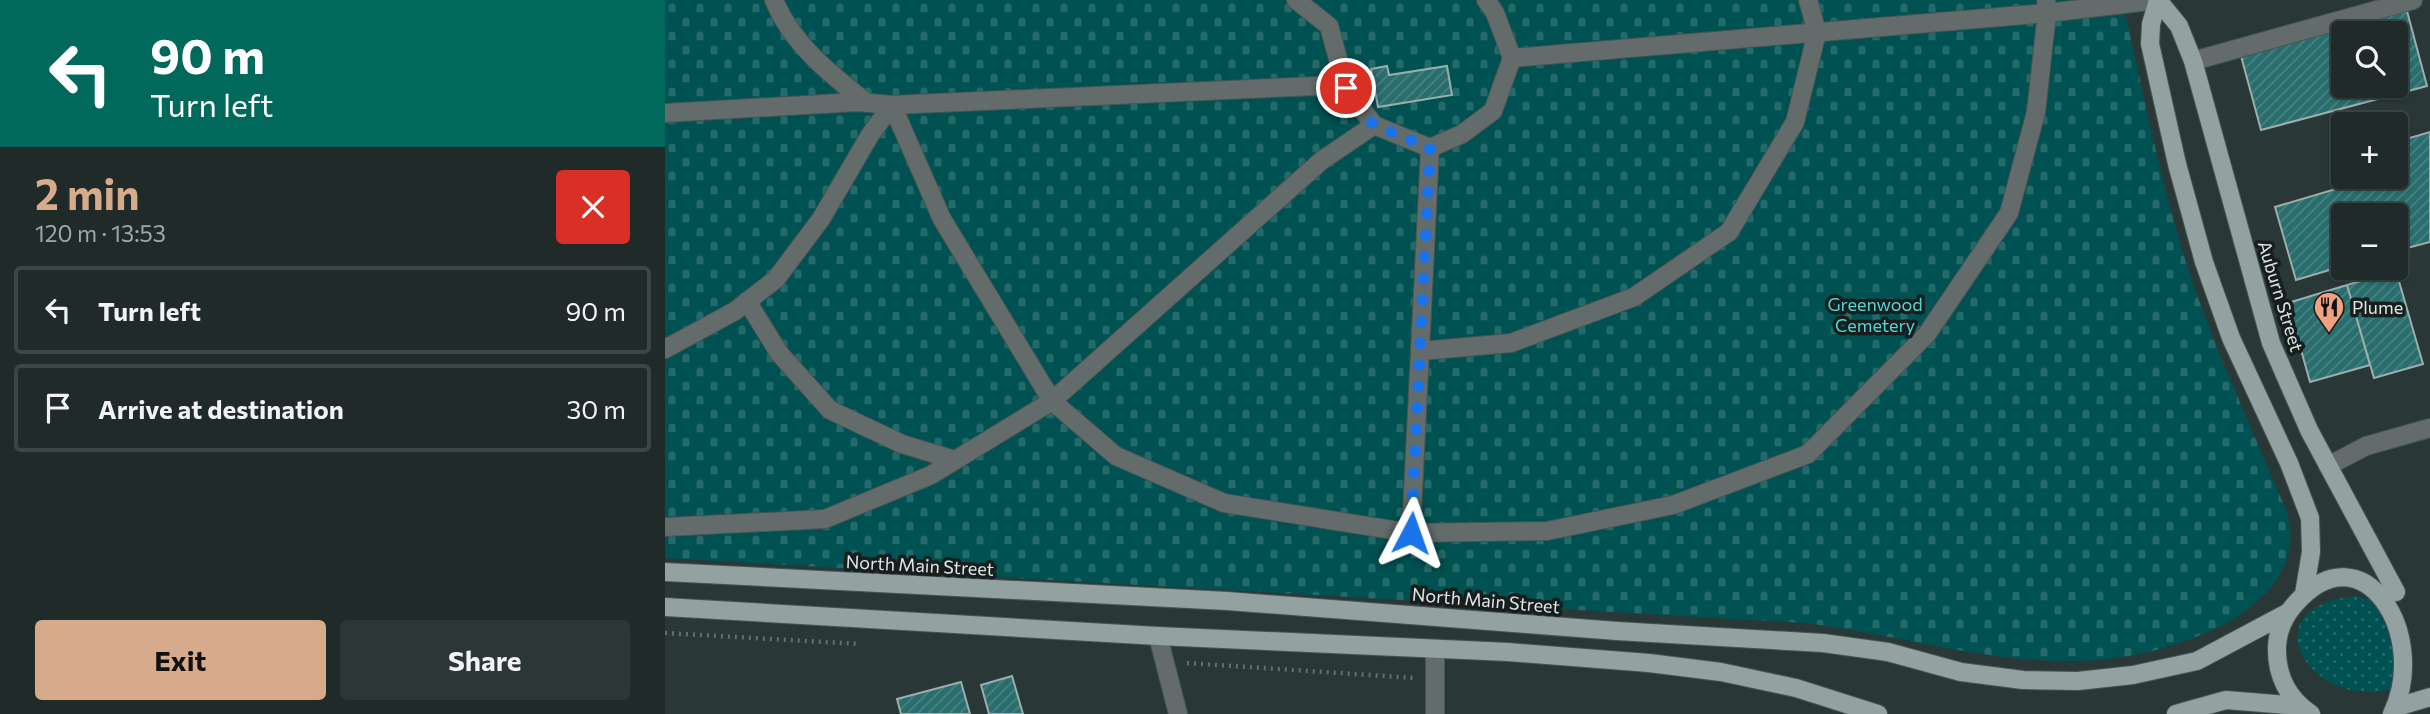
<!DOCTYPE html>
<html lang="en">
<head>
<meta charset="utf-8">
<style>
	:root { --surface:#1f2a29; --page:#2c3635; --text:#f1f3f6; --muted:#a1a7a8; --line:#3c4646; --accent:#d6ab8b }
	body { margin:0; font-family:Commissioner,sans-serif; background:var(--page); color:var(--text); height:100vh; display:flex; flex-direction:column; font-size:26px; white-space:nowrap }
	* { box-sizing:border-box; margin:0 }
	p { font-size:23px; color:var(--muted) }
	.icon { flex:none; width:38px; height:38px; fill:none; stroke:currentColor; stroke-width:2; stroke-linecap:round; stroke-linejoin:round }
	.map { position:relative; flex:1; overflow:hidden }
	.panel { display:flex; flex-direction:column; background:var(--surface); width:665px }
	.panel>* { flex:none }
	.hud { background:#00695c; color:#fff; overflow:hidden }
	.buttons { position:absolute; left:1666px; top:21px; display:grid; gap:14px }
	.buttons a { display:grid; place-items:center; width:77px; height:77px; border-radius:7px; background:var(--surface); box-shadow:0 2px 5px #0004,0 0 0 2px var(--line); font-size:35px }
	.pin { position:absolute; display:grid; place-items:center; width:60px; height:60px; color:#fff; margin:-30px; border:4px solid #fff; border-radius:50%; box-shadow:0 2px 7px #0007 }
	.me { position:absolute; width:77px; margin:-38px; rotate:4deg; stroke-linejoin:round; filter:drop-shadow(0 0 5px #0008) }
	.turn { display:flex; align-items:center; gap:24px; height:147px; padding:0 35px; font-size:32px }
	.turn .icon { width:91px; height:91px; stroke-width:2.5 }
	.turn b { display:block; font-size:49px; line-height:60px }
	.round { display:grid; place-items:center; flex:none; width:74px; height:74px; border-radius:7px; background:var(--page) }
	.overview { display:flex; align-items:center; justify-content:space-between; height:119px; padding:0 35px }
	h1 { font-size:42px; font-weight:700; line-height:52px; color:var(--accent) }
	.cta { display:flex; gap:14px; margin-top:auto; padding:14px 35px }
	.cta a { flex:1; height:80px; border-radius:7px; background:var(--accent); color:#111; font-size:28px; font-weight:700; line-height:80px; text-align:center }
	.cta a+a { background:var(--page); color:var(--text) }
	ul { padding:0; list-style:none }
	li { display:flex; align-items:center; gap:21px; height:88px; margin:0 14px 10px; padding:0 21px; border:4px solid var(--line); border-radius:7px }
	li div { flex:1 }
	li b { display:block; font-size:26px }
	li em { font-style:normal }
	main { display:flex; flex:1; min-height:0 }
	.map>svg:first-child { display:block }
</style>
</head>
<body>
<main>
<section class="panel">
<div class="hud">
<div class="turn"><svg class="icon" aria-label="left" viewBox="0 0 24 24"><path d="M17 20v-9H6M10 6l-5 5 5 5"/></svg><div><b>90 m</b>Turn left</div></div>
</div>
<div class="overview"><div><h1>2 min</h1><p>120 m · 13:53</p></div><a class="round" style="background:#d93025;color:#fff"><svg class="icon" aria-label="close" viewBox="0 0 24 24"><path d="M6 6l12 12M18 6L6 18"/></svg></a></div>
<ul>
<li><svg class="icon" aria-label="left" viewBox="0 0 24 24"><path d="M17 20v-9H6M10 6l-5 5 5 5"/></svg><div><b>Turn left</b></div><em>90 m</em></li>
<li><svg class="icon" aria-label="arrive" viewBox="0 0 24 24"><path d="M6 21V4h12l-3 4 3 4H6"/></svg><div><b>Arrive at destination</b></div><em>30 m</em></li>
</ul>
<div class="cta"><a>Exit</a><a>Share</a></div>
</section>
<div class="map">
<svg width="1765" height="714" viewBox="0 0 1765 714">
	<defs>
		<pattern id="grass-dots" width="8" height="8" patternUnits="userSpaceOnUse" patternTransform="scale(1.75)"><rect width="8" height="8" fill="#005151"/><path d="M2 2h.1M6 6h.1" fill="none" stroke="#256a6a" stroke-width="1.8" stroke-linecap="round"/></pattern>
		<pattern id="cemetery-stones" width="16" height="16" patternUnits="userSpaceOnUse" patternTransform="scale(1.75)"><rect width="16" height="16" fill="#005151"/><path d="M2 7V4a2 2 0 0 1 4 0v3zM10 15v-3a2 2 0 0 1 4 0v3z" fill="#256a6a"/></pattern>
		<pattern id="building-hatch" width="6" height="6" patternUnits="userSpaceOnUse" patternTransform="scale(1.75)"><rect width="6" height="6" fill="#296d6d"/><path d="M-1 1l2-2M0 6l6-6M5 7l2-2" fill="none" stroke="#488282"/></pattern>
	</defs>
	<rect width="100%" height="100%" fill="#293837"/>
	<path fill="url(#grass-dots)" d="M1692 596 1708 601 1734 623 1730 688C1647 714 1579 606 1692 596Z"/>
	<path fill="url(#cemetery-stones)" d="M0 0H1457C1479 94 1497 192 1528 284 1555 361 1590 435 1621 510 1632 547 1621 575 1593 600 1570 622 1543 633 1514 643 1388 687 1267 639 1141 623L0 558Z"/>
	<path fill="url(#building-hatch)" stroke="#9cadad" stroke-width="2" fill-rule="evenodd" d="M1742 11 1762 86 1596 130 1576 56ZM1678 33H1731V86H1678Z
		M722 66 724 75 782 66 787 95 713 107 706 69Z
		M1765 132V242L1731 251V215H1678V266L1631 280 1610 207 1711 177H1731V142Z
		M1731 271 1758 364 1709 378 1682 285Z
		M1682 285 1705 365 1645 382 1623 303Z
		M347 676 358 714H324L316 685Z
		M296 682 305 714H236L232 699Z"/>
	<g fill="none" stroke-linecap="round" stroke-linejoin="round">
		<g stroke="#465453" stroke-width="20">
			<path id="minor" d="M109 0C127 44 165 74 202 103
				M631 0 664 26 681 88 709 125 765 148 797 134 828 111 847 58 830 13 821 0
				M847 58 1382 13 1381 0
				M1528 61 1748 0
				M681 88 652 86 227 105 277 219 387 401 656 161 709 125
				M0 113 193 102 227 105
				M82 301 114 353 165 410 237 444 290 460
				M0 349 70 311 111 279 156 219 205 135 227 105
				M756 351 846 343 969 297 1064 232 1130 122 1152 32 1143 0
				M1663 466 1701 446 1765 428
				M0 527 160 519 266 475 387 401 451 456 559 503 746 533 882 531 1008 505 1143 454 1262 334 1344 213 1371 112 1382 13 1493 0
				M746 533 765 148
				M493 636 513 714
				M770 714V649"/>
		</g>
		<g stroke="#465453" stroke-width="20">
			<path id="major" d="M1493 0 1514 26 1528 61 1606 343 1644 430 1731 592
				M1493 0 1486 24 1485 44 1512 164 1539 262 1566 338 1624 463 1645 518 1646 552 1639 594
				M0 572 562 601 952 631 1158 643 1223 652 1296 672 1358 680 1413 681 1468 675 1532 661 1622 613
				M0 607 493 636 843 652 984 663 1056 672 1131 688 1213 714
				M1735 706 1765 697
				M1511 714 1561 700 1634 706
				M1646 714C1622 698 1611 674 1612 646 1613 629 1620 615 1631 603 1698 527 1765 635 1727 714"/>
		</g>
		<path stroke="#626f6f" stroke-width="4.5" stroke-dasharray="2 5" stroke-linecap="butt" d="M0 633 195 644
			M522 663 750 678"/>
		<use href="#minor" stroke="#646c6b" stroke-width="18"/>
		<use href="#major" stroke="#93a1a1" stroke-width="18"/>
	</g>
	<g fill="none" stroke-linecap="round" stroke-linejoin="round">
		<path stroke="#1a73e8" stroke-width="12" stroke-dasharray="0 21.6" d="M681 88 709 125 765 148 746 533"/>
	</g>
	<defs>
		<g id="restaurant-pin" transform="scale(1.575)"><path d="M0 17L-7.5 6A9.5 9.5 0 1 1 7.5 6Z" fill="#f1a17d" stroke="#171e1d"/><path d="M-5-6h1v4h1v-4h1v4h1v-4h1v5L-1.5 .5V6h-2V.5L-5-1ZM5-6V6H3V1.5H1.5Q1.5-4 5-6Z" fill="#111"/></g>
	</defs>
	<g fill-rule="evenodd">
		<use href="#restaurant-pin" x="1664" y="307"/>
	</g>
	<g text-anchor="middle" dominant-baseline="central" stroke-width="7" stroke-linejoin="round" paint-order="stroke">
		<g font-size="18" fill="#dfe8e8" stroke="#171e1d">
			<text transform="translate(1616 296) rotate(73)">Auburn Street</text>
			<text transform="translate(255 565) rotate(3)">North Main Street</text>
			<text transform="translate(821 600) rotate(5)">North Main Street</text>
		</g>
		<g font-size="18" fill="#53d6d6" stroke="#171e1d">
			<text x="1210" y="304">Greenwood<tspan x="1210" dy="21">Cemetery</tspan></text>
		</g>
		<g font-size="18" fill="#dfe8e8" stroke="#171e1d" text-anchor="start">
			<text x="1687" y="307">Plume</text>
		</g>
	</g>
</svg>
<div class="buttons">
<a><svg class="icon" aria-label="search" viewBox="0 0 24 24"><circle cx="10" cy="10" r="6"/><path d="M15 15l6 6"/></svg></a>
<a>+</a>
<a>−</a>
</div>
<div class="pin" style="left:681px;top:88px;background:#d93025"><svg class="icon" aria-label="arrive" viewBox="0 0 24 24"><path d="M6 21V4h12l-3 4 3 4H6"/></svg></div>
<svg class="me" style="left:746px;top:533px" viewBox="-20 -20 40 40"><path d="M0-17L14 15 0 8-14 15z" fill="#1a73e8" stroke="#fff" stroke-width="4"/></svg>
</div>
</main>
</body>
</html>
